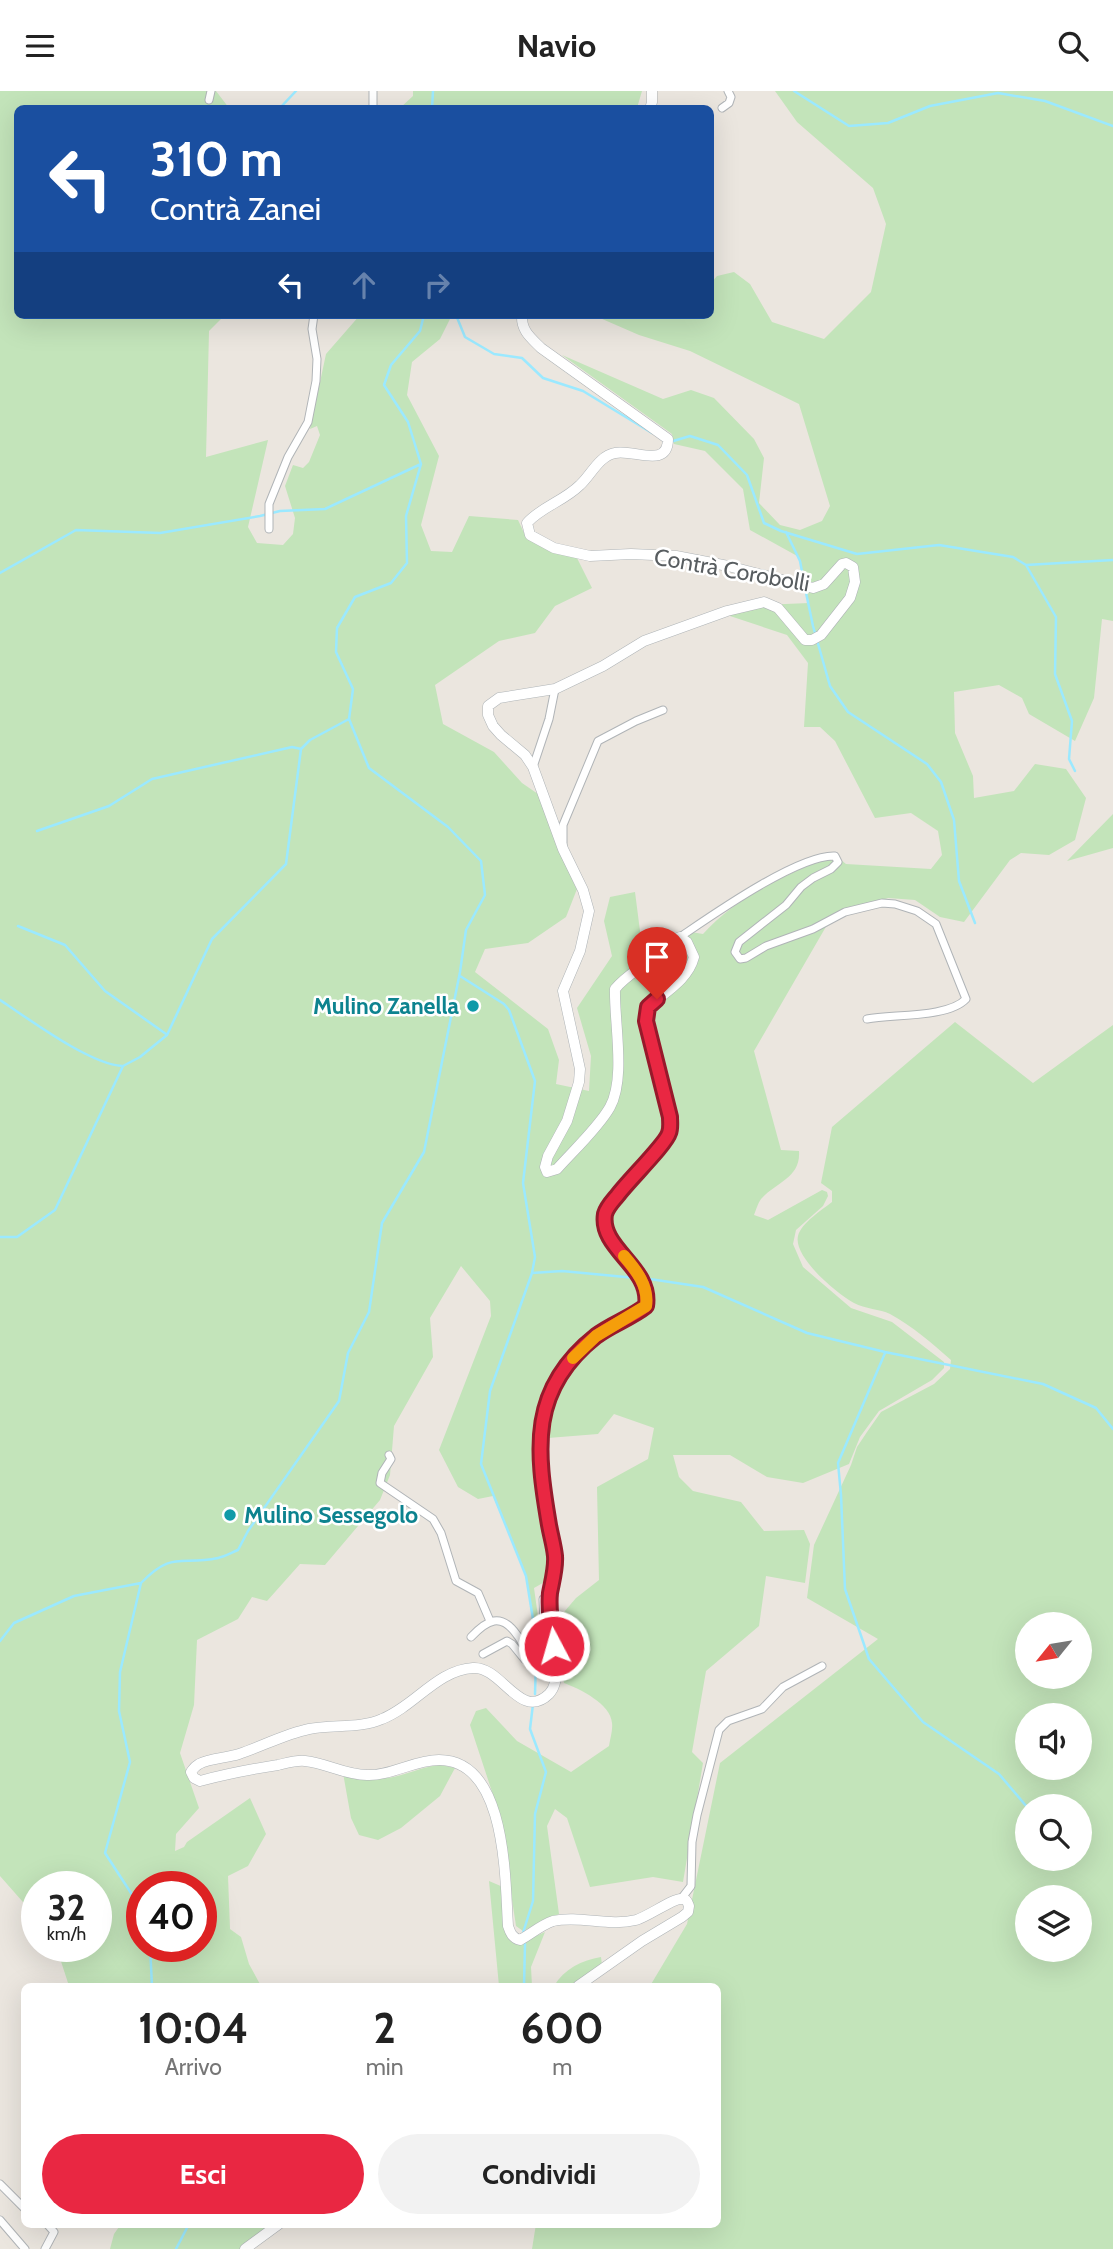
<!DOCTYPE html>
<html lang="it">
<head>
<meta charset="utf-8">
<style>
	:root { --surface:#fff; --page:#f2f2f2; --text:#222; --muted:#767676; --accent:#e92742 }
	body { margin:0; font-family:Cabin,sans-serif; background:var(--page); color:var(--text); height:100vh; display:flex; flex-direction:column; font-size:26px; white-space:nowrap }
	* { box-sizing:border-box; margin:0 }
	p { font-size:23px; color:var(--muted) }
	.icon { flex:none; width:38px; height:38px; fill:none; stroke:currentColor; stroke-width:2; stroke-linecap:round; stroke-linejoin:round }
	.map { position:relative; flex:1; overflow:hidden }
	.side { position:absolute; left:21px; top:1892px; width:700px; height:245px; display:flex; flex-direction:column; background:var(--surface); border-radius:10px; box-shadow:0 7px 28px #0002 }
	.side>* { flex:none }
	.hud { position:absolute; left:14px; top:14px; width:700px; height:214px; border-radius:10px; box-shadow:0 7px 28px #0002; background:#1a4fa0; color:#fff; overflow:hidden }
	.needle { width:46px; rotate:240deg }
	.buttons { position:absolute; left:1015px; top:1521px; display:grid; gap:14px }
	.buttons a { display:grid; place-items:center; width:77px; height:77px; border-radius:50%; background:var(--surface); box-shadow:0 7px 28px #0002; font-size:35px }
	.speed { position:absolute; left:21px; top:1780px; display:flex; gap:14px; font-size:35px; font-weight:700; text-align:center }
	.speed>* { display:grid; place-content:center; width:91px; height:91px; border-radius:50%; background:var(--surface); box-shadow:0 7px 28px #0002; line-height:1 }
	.speed small { font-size:18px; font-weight:400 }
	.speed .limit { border:10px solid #d22; background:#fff; color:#111 }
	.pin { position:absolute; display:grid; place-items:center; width:60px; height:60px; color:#fff; margin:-72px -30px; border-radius:50% 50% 50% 0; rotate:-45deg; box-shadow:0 0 7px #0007 }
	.pin .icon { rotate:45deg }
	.me { position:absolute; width:77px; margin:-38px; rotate:354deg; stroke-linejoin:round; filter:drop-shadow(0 0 5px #0008) }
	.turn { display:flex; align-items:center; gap:24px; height:147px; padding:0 21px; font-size:32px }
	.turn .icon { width:91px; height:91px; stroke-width:2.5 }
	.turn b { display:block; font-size:49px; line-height:60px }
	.lanes { display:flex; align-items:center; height:66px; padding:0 21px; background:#0003; justify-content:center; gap:35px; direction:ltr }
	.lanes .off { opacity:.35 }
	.eta { display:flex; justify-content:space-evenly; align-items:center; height:119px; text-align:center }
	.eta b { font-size:42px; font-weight:800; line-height:49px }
	.primary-button { display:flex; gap:14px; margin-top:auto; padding:14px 21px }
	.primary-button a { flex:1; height:80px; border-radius:42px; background:var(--accent); color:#fff; font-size:28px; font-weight:800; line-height:80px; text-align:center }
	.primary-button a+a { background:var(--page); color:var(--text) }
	header { display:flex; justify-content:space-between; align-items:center; height:91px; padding:0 21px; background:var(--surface); font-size:32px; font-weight:800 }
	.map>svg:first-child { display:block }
</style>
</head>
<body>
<header><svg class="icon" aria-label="menu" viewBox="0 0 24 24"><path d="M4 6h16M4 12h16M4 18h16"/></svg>Navio<svg class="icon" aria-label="search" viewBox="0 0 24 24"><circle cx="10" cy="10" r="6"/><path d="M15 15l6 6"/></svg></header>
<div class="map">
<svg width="1113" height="2158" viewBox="0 0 1113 2158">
	<rect width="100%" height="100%" fill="#ebe6df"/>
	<path fill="#c3e4ba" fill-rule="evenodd" d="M0 0H216L229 17 18 18V224H225L209 240 206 366 268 349 248 436 257 452 283 454 293 443 295 427 285 395 293 374 303 377 309 371 320 344 317 335 310 338 326 263 360 224H452L440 248 412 271 407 304 439 365 421 434 431 460 452 461 469 425 518 429 526 446 577 467 592 497 555 515 535 542 499 550 435 594 443 633 494 661 522 692 538 703 558 758 577 798 566 826 528 852 485 858 475 881 548 938 559 969 556 993 589 1000 591 965 577 917 612 865 604 830 610 806 635 801 645 879 691 841 703 843C738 804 787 784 834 763L846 773 931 778 942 764 938 740 911 722 875 727 835 650 820 636H804L808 572 787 544 727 524 760 514 809 512 799 466 750 439 743 398 705 360 674 353 672 343 562 264 663 308 691 299 714 307 754 348 764 367 759 412 780 434 800 439 822 430 830 415 799 313 690 260 639 244 593 224H710L711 192 717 185 734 181 750 193 772 231 824 248 871 201 886 133 873 97 797 31 775 0H1113V530L1102 528 1094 607 1075 650 1029 623 1022 607 999 594 954 601 955 642 973 685 974 707 1014 700 1035 673 1066 678 1086 707 1075 749 1049 764 1021 762 1010 769 964 831 940 826 915 809 888 807 831 827 754 960 781 1059 799 1060C801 1087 776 1091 761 1108 758 1112 756 1119 754 1124L768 1129 822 1099 827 1101 828 1105 823 1115 796 1139 793 1153 803 1176 851 1217 892 1231 944 1271V1277L932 1289 879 1320 860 1346 849 1373 803 1392 767 1386 730 1364H673L679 1386 693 1400 741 1411 764 1440 804 1439 810 1453 805 1492 766 1485 759 1535 706 1580 692 1661 703 1672 683 1791 653 1786 590 1796 567 1727 555 1718 547 1735 559 1823 523 1840 516 1835 499 1722 470 1634 476 1620 486 1617 517 1650 571 1681 609 1655C610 1648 613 1639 612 1632 611 1613 580 1598 564 1592L553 1534 576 1507 599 1489 597 1396 648 1368 654 1337 614 1323 598 1343 548 1347 535 1362 548 1448V1489L534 1497 540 1540 549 1536 550 1551 539 1564 536 1558 526 1485 493 1405 478 1408 458 1396 439 1359 491 1225 490 1210 461 1175 430 1227 433 1266 394 1335 390 1384 380 1409 325 1474 300 1473 267 1510 252 1506 238 1528 197 1549 194 1614 180 1662 199 1717 176 1743 175 1760 184 1756 187 1751 250 1707 266 1743 248 1775 228 1785 230 1838 241 1846 249 1873 261 1895H69L56 1855H96V1796H37V1827L0 1785ZM142 1796H201V1855H142Z
		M413 0H642L637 17H400L413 5Z
		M1113 723V757L1067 770Z
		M955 931 1033 992 1113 934V2158H532L536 2133H718V1895H650L687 1833 720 1672 878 1548 807 1507 814 1454 851 1374 857 1356 867 1341 881 1321 934 1293 950 1278 951 1269C933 1253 912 1235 890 1223 880 1218 865 1218 854 1212 837 1203 793 1166 798 1145 801 1132 822 1119 832 1111V1100L821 1092 832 1036ZM1027 1533H1080V1586H1027ZM1027 1624H1080V1676H1027ZM1027 1715H1080V1768H1027ZM1027 1806H1080V1858H1027Z
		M441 1674 455 1677 440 1705 401 1737 378 1749 359 1744 351 1727 343 1682C357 1685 372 1689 387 1687 405 1685 422 1675 441 1674Z
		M489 1790 503 1796 510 1844 516 1854 545 1841 531 1876 532 1895H499Z
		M601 1866 602 1874 570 1895H554C564 1878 582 1869 601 1866Z
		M121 2133H273L240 2158H110L114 2143Z"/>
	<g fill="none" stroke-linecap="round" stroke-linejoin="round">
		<path stroke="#9be9ff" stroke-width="2.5" d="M794 0 849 35 888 32 930 15 998 2 1045 10 1113 35
			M279 18 296 0
			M432 18 433 0
			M456 224 465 246 494 263 522 267 543 287 583 300 652 342
			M670 351 690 345 718 354 747 384 764 432 781 440 857 463 939 454 1013 466 1026 474 1056 526 1055 583 1072 630 1069 668 1075 680
			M786 441 800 470 804 491
			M1026 474 1113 469
			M0 482 76 439 160 442 260 425 280 420 325 418 421 373
			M805 497 813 535 830 595 848 621 927 673 941 691 954 729 959 790 975 832
			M37 740 109 715 152 688 292 656 301 658
			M18 835 65 854 105 900 166 943
			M460 885 504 913 509 919 535 990 523 1092 535 1166 532 1182 490 1300 481 1373 526 1485 538 1559
			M0 909C29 928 89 973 122 975
			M0 1146H17L55 1119 123 975 140 966 167 944 212 848 286 773 301 658 310 649 349 628
			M532 1182 562 1180 636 1187
			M643 1187 703 1196 807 1242 885 1261 1043 1293 1096 1317 1113 1338
			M885 1262 838 1372 841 1404 845 1498 869 1568 923 1631 999 1683 1027 1716
			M141 1492C173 1459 180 1475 218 1467 224 1466 231 1462 238 1459L248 1440 339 1310 348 1262 369 1221 382 1132 424 1061 460 881 466 839 485 804 481 770 448 736 369 677 349 628 353 598 336 561 337 537 355 506 391 492 407 472 406 425 421 373 408 331 384 294 391 274 420 240 424 224
			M141 1492 120 1581 119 1620 130 1671 105 1762 142 1819
			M0 1550 14 1532 74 1505 141 1492
			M535 1603 536 1568
			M523 1842 533 1810 535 1723 546 1681 530 1638 533 1613
			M150 1855 152 1895
			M524 1895 525 1853
			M176 2158 189 2133"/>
		<g stroke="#b0b4b7" stroke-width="9">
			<path id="street" d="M209 9 211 0
				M722 17 729 12 731 6 728 0
				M373 18V0
				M269 438V413L288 366 308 331 316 290 317 268 312 238 314 224
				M533 676 549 628 555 598
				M563 754V734L598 650 636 630 663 619
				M680 846C711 825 799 763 835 765L838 771 831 778 813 787 801 796 786 814 739 851 735 861 740 868 746 867 766 855 813 838 845 821 882 812 895 813 917 820 936 833 966 908C948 927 893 923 867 928
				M389 1364 391 1368 382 1382 380 1392 433 1428 441 1442 456 1490 478 1502 490 1530
				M471 1546C487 1529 501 1521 517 1544 522 1550 524 1557 529 1563L537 1565 545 1553 543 1508 550 1505
				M483 1563 507 1550 512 1553 525 1569 532 1565
				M681 1808 691 1795 692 1751 697 1724 719 1639 728 1630 762 1618 783 1596 822 1575
				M0 2093 24 2117
				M0 2129 25 2158
				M45 2158 54 2141 47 2133"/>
		</g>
		<g stroke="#afb4b7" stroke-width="11">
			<path id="secondary" d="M650 18 652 11V0
				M522 224C521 240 531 247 541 257L668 348C668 378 634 358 615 362 599 365 591 384 580 394 564 410 541 416 527 432L530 444 554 457 590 465 631 463 676 465 728 475 813 497 824 493 842 473 846 472 853 476 855 491 850 507 821 544 812 549H805L778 517 764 511 727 520 644 550 603 575 555 598 499 607 488 615V624L493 635 501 644 525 664 533 676 563 758 583 799 589 820 580 860 563 900 580 978 579 991 567 1030 548 1065 545 1076 547 1081 557 1078C572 1061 599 1036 610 1016 626 987 614 931 615 898 624 887 634 881 645 873 657 863 665 852 680 846L687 851 694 866C688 889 665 901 648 916L646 930 670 1026C670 1031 671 1037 669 1042 666 1054 627 1091 617 1105 612 1111 607 1116 605 1123 599 1158 652 1176 646 1215 631 1227 612 1233 597 1245 578 1259 559 1280 549 1302 532 1342 542 1391 549 1432 550 1444 555 1457 555 1469 555 1481 551 1493 550 1505 548 1531 567 1585 549 1603 520 1631 502 1575 473 1577 437 1579 415 1615 382 1628 359 1638 333 1633 309 1638 285 1643 263 1655 239 1663 227 1667 210 1667 199 1673 194 1676 194 1677 191 1681L194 1687 200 1690C226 1683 252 1678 278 1674 287 1672 296 1669 305 1670 326 1672 345 1684 367 1684 391 1685 414 1669 439 1669 507 1669 505 1788 508 1835 510 1841 512 1847 520 1849 531 1843 541 1834 553 1830 580 1824 609 1836 636 1829 647 1826 674 1807 681 1808 687 1808 687 1810 689 1815L688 1821 682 1826 642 1850 578 1895
				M245 2158 279 2133"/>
		</g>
		<use href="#street" stroke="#fff" stroke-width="7"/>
		<use href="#secondary" stroke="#fff" stroke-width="10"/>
	</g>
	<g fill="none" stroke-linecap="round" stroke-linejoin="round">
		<g stroke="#97192b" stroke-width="18">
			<path id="route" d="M554 1555C552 1538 548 1520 550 1502 552 1491 556 1477 555 1465 554 1455 551 1445 549 1434 536 1358 529 1298 596 1245 612 1233 631 1227 646 1215 652 1176 599 1158 605 1123 607 1116 612 1111 617 1105 627 1091 666 1053 669 1042 671 1037 670 1031 670 1026L646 930 648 916 657 908"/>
		</g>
		<use href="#route" stroke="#e92742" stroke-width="12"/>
		<path stroke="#f59e0b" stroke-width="12" d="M573 1267 596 1245 646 1215C649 1195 636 1179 624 1165"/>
	</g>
	<g fill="#0f9aa8" stroke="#fff" stroke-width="2.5">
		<circle cx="473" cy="915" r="7"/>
		<circle cx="230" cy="1424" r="7"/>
	</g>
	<g text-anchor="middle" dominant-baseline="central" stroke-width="5" stroke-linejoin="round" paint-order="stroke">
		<g font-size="23" fill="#585d60" stroke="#fff">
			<text transform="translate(732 479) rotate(10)">Contrà Corobolli</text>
		</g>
		<g font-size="23" font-weight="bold" fill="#0d838f" stroke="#fff" text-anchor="end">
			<text x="459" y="915">Mulino Zanella</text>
			<text x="244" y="1424" text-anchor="start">Mulino Sessegolo</text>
		</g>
	</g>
</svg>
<div class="buttons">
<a><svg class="needle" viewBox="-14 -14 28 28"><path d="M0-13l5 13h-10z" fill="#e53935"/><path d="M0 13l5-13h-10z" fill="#767676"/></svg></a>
<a><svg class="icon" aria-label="sound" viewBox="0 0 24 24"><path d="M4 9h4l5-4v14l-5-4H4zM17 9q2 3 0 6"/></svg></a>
<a><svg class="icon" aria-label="search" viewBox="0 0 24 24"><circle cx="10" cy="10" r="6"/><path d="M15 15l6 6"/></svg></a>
<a><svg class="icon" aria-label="layers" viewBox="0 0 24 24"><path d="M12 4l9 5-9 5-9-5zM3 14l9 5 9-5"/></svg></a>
</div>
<div class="speed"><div>32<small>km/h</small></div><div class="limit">40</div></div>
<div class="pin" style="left:657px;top:908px;background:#d93025"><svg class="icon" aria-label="arrive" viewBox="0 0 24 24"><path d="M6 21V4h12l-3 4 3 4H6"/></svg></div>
<svg class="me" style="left:554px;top:1555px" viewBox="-20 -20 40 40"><circle r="17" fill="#e92742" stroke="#fff" stroke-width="3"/><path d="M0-11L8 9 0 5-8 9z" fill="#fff"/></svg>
<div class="hud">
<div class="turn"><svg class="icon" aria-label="left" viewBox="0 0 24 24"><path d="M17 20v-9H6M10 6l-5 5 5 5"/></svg><div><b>310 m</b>Contrà Zanei</div></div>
<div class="lanes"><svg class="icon" aria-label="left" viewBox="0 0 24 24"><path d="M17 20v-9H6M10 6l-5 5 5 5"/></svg><svg class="icon off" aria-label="ahead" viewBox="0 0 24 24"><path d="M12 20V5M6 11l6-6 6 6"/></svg><svg class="icon off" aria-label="right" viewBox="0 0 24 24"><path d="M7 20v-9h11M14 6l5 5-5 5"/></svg></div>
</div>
<section class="side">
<div class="eta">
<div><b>10:04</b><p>Arrivo</p></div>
<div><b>2</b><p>min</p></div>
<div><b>600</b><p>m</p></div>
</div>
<div class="primary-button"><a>Esci</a><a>Condividi</a></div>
</section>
</div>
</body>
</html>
